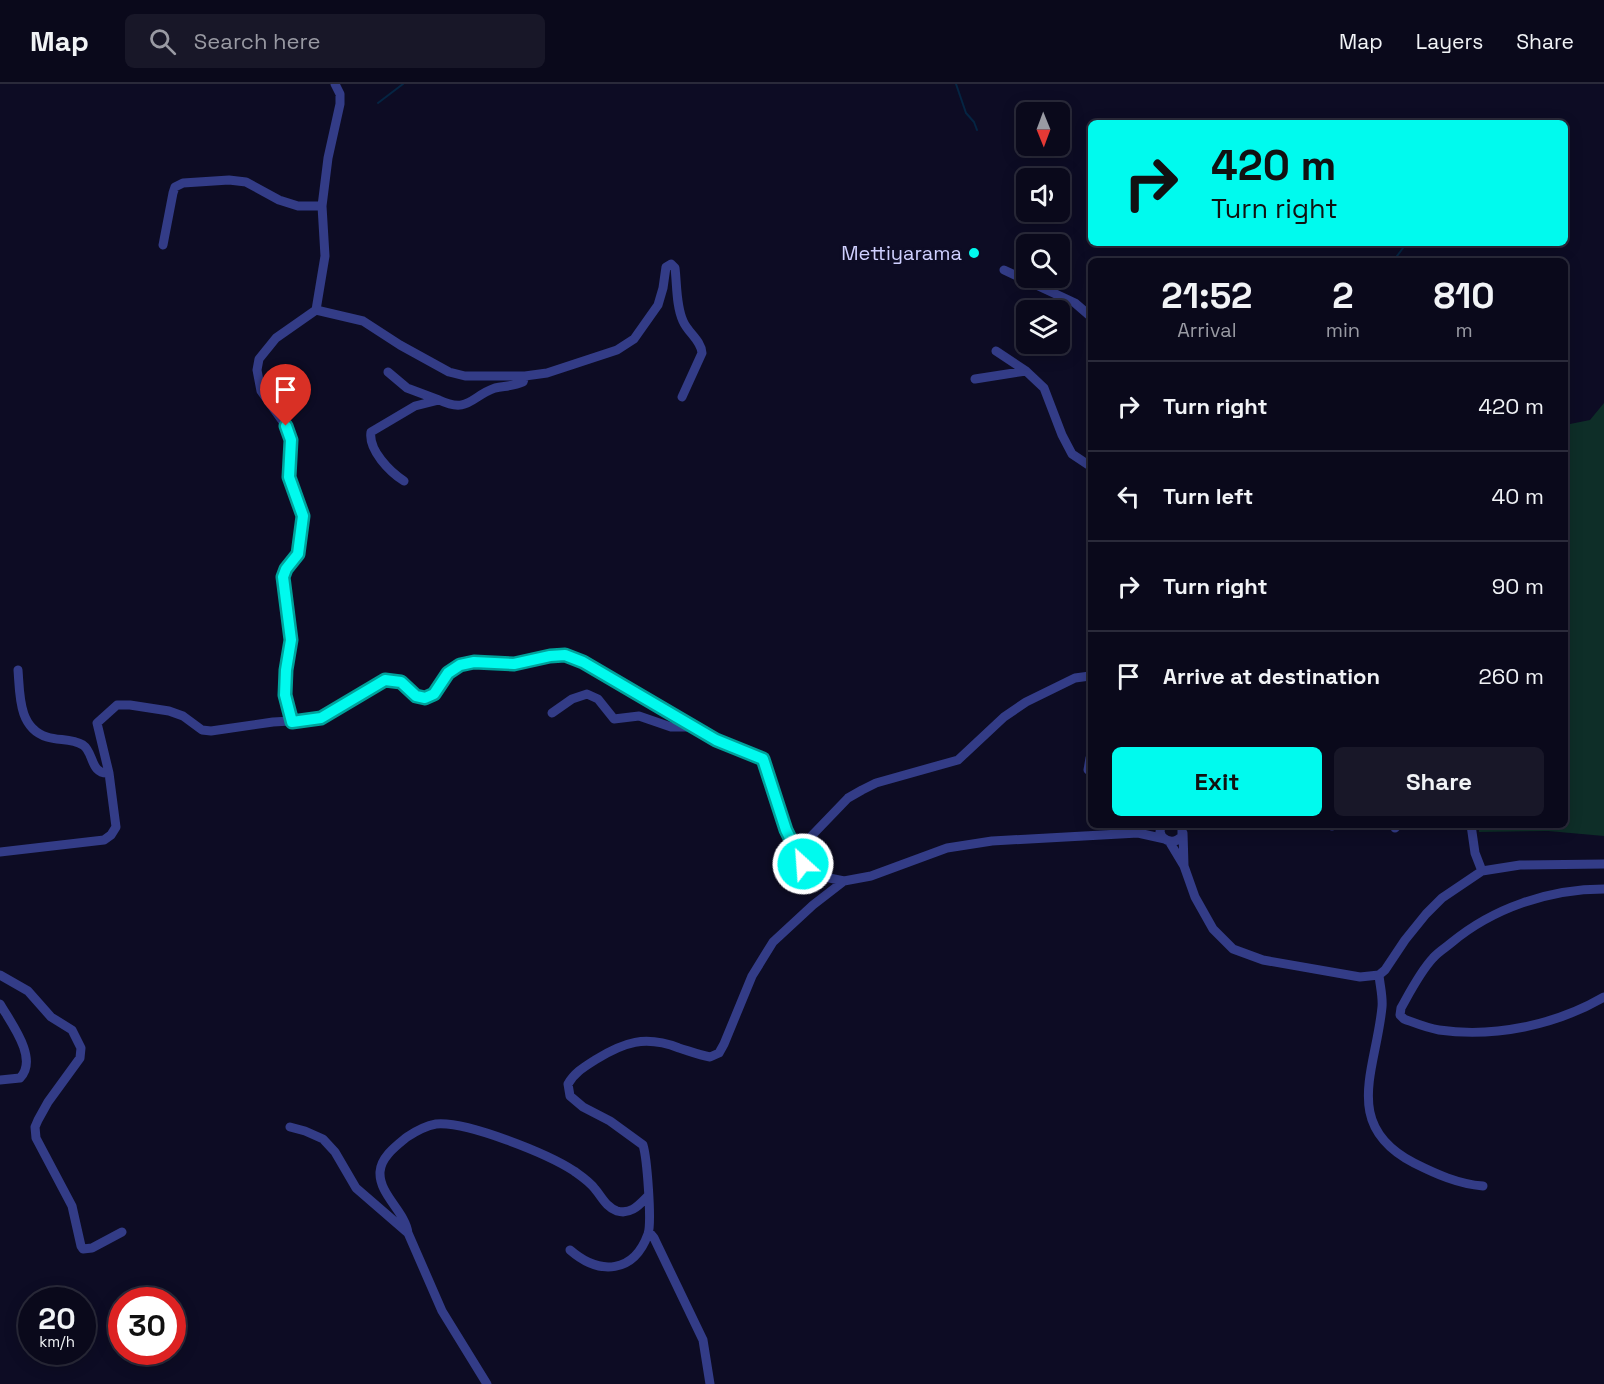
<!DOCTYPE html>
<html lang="en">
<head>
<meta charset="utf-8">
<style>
	:root { --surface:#0a091b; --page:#181728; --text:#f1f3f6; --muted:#999aa3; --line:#2a2a3a; --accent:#00faee }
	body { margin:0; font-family:"Space Grotesk",sans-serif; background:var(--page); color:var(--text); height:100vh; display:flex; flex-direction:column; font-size:22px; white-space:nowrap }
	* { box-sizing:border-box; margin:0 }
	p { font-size:20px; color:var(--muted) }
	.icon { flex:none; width:33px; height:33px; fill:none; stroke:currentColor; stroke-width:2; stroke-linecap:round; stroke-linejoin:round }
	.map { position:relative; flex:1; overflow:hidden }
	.side { position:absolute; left:1088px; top:174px; width:480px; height:570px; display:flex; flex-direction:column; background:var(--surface); border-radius:9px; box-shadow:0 3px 15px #0003,0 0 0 2px var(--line) }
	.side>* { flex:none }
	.banner { position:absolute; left:1088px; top:36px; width:480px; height:126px; border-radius:9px; box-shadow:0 3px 15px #0003,0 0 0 2px var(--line); background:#00faee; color:#111; overflow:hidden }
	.needle { width:39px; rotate:179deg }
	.buttons { position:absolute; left:1016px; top:18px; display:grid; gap:12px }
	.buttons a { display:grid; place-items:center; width:54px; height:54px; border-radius:9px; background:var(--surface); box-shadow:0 3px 15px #0003,0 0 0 2px var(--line); font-size:30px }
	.speed { position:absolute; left:18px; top:1203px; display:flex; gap:12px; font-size:30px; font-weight:700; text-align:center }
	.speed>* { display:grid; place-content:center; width:78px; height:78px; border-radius:50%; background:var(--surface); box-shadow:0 3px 15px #0003,0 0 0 2px var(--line); line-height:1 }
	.speed small { font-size:15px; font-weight:400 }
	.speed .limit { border:9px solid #d22; background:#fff; color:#111 }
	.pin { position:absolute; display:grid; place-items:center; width:51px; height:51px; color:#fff; margin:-62px -26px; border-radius:50% 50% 50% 0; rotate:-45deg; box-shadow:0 0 6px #0007 }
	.pin .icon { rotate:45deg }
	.me { position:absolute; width:66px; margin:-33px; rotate:334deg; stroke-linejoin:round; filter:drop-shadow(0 0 4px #0008) }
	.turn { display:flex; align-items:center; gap:21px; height:126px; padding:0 24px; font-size:27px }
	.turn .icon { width:78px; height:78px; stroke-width:2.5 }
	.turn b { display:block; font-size:42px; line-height:51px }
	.eta { display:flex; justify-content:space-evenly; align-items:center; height:102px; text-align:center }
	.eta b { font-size:36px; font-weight:600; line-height:42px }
	.primary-button { display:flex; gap:12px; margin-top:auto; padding:12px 24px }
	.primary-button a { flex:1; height:69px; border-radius:9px; background:var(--accent); color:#111; font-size:24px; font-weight:600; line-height:69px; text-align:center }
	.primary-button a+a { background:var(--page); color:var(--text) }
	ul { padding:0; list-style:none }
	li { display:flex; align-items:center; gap:18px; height:90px; padding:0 24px; border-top:2px solid var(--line) }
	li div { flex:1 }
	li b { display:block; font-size:22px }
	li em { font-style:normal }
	header { display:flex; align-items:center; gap:36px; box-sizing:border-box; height:84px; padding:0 30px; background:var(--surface); border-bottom:2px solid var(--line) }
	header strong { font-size:28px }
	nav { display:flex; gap:33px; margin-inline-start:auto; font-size:21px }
	.search { width:420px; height:54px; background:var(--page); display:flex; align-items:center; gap:15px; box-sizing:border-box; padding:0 21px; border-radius:9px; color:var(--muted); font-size:22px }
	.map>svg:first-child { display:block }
</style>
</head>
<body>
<header>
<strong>Map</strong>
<div class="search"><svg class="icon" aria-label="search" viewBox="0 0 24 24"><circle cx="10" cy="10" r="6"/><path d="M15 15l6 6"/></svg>Search here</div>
<nav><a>Map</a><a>Layers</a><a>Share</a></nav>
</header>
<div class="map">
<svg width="1604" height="1300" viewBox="0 0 1604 1300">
	<rect width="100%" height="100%" fill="#0d0c24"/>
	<path fill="#0e2e28" d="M1604 319V752L1548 747 1479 748V741H1564L1565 341 1590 336Z"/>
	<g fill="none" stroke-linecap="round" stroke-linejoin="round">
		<path stroke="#052543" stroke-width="2" d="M956 0 966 29 974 38 977 46
			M378 19 403 0
			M1394 176 1403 164"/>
		<path stroke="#333c87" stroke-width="9" d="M163 161 173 109 175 103 183 99 229 96 246 98 279 116 298 122H322
			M1004 186 1075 219 1090 232
			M316 226 363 237 400 261 449 288 465 292H525L547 289 617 266 634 255 658 221 663 204 666 183 671 180 675 184C677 200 676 222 683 237 688 249 701 256 702 269L682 313
			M996 267 1026 287 1044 304 1062 351 1072 370 1090 382
			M388 288 407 304 439 316 415 322 371 348C368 366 390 388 404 397
			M975 295 1026 287
			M439 316C469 330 471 312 495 304 505 302 514 302 523 298L525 292
			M552 629 572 615 587 610 598 615 614 635 639 632 671 643H695
			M292 638 286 611V586L291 556 284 512 283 493 286 485 298 470 303 432 289 393 291 356 286 342 261 307 257 286 259 275 276 254 316 226 325 172 322 122 328 74 340 20V10L335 0
			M1088 686 1090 674
			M109 689 97 639 117 621H130L169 627 183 632 202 646 211 647 273 638 308 636 321 634 385 596 401 598 416 612 425 613 434 610 448 589 460 581 474 578 514 580 550 572 565 571 583 578 716 656 763 675 786 746 803 780 815 791 844 797
			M1161 741 1160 748 1162 753C1169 759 1176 759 1182 752V741
			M1471 741 1475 769 1482 787
			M1332 742 1333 741
			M1395 744 1398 741
			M1183 749 1184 782 1195 813 1213 845 1233 865 1263 876 1360 893 1379 891 1385 886 1405 856 1426 830 1442 814 1482 787 1520 781 1604 780
			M1169 757 1184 782
			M0 768 104 756 111 751 116 743 109 689C90 691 94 668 83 661 71 654 59 657 47 653 18 644 20 610 18 586
			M796 768 848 714 862 706 876 699 958 676 1004 633 1026 618 1075 594 1090 592
			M1604 805C1549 805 1493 824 1451 859 1445 864 1438 868 1433 874 1420 888 1410 908 1401 924L1400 931 1404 935C1415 939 1427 944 1439 946 1494 954 1556 941 1604 913
			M0 891 28 907 51 933 72 946 81 964 80 974 48 1018 38 1036 35 1043 36 1054 72 1122 81 1162 83 1165 92 1164 122 1148
			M1379 891C1380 902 1383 913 1382 923 1376 986 1341 1041 1414 1079 1436 1090 1458 1100 1483 1102
			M0 920C11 939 39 975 20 994L0 996
			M290 1043 305 1047 323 1055 335 1068 356 1104 408 1149
			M649 1148 654 1154 703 1256 710 1300
			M570 1166C600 1192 634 1189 648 1150 652 1138 647 1074 643 1061L610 1037 583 1023 570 1012 568 1000C574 989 584 983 595 976 624 958 645 951 679 964 689 967 699 971 710 973L719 969 724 960 752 892 773 858 813 821 844 797 871 792 947 764 992 757 1138 749 1165 755
			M487 1300 442 1227 408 1149C405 1127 379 1111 380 1088 381 1073 396 1062 407 1053 416 1047 425 1042 436 1040 467 1037 548 1070 574 1087 581 1092 590 1098 595 1105 602 1113 606 1123 617 1127 631 1131 639 1121 648 1112"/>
	</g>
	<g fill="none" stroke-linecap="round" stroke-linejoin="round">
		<g stroke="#00a29b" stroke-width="15">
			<path id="route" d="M286 342 291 356 289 393 303 432 298 470 286 485 283 493 291 556 286 586 285 611 292 638 321 634 385 596 401 598 416 612 425 614 434 610 448 589 460 581 474 578 514 580 550 572 565 571 583 578 716 656 763 675 786 746 803 780"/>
		</g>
		<use href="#route" stroke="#00faee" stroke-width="10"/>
	</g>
	<circle fill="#00faee" stroke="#0d0c24" stroke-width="2" cx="974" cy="169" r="6"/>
	<g text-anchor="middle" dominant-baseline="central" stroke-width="6" stroke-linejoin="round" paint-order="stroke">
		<g font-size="20" fill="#cfd0ff" stroke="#0d0c24" text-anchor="end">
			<text x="962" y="169">Mettiyarama</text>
		</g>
	</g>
</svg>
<div class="buttons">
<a><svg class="needle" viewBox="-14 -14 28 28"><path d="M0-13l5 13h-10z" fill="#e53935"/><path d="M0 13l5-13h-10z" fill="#999aa3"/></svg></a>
<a><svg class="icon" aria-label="sound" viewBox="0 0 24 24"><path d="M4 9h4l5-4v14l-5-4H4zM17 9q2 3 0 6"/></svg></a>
<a><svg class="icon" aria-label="search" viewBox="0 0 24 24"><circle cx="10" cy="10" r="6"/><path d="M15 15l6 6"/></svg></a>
<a><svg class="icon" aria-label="layers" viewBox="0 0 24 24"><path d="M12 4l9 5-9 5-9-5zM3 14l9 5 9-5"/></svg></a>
</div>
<div class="speed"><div>20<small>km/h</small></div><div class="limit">30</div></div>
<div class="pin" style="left:286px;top:342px;background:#d93025"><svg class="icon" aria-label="arrive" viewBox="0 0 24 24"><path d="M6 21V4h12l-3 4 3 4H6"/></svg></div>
<svg class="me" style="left:803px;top:780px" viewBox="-20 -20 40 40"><circle r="17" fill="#00faee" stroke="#fff" stroke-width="3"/><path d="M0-11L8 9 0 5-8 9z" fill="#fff"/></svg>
<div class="banner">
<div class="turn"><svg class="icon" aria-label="right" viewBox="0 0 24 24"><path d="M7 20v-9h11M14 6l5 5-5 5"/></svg><div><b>420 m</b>Turn right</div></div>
</div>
<section class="side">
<div class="eta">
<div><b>21:52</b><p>Arrival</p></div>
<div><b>2</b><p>min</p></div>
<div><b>810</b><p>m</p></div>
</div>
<ul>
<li><svg class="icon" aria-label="right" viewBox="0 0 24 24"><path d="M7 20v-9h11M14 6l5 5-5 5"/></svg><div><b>Turn right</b></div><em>420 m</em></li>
<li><svg class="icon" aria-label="left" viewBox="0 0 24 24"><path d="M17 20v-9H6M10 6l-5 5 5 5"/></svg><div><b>Turn left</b></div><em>40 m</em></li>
<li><svg class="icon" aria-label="right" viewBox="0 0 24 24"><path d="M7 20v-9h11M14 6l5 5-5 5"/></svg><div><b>Turn right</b></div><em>90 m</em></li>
<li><svg class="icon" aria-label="arrive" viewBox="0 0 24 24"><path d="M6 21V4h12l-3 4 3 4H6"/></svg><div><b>Arrive at destination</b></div><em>260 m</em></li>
</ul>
<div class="primary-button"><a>Exit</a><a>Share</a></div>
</section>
</div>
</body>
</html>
